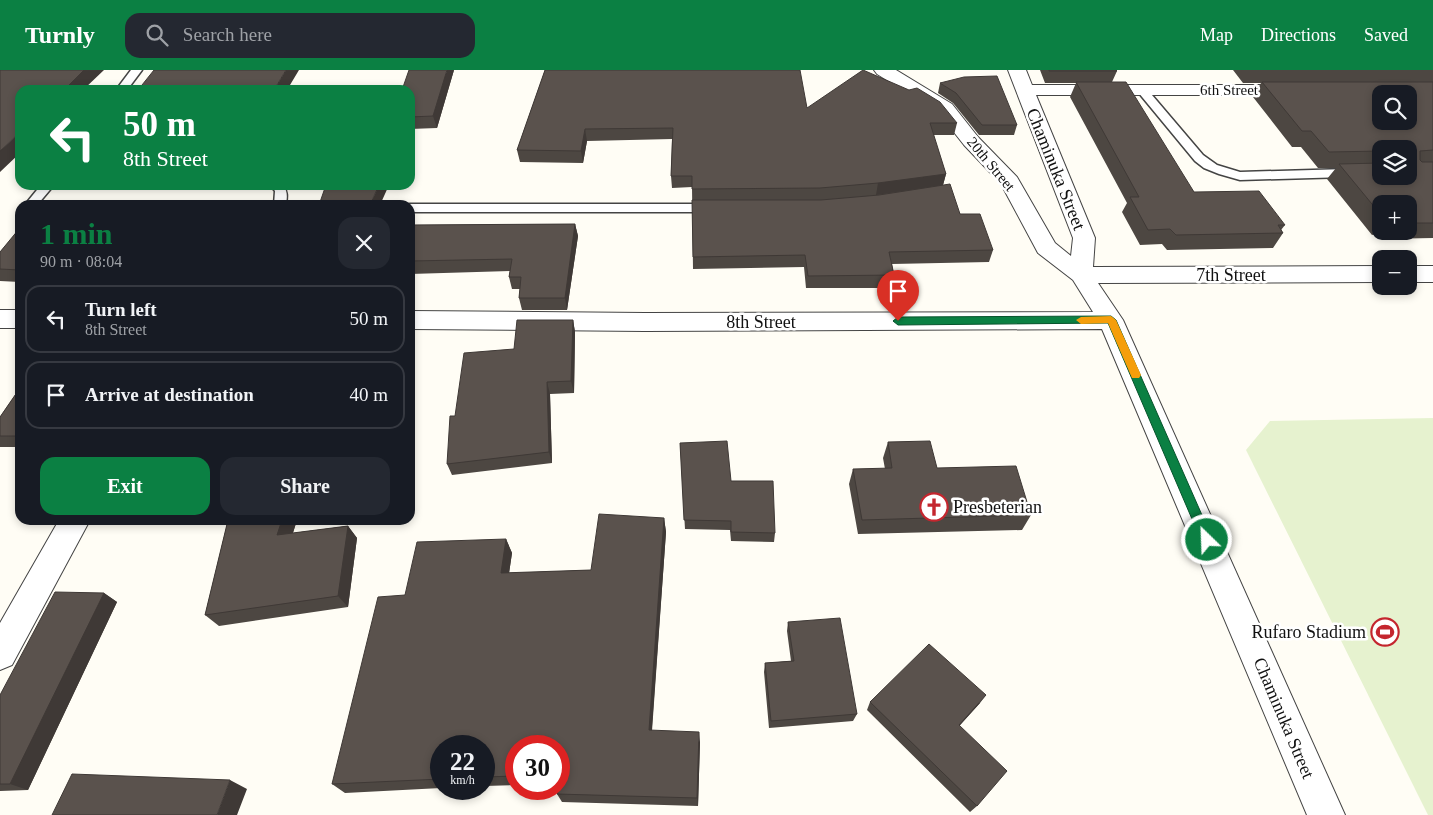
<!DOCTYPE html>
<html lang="en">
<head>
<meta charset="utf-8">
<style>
	:root { --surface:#171b24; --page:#242831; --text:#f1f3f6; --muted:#9ea1a6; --line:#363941; --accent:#0b8043 }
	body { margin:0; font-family:Georgia,serif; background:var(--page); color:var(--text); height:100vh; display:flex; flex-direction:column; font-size:19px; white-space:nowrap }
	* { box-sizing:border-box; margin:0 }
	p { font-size:16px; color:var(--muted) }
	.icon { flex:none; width:28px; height:28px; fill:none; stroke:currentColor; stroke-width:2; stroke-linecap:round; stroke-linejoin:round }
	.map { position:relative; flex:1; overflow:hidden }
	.side { position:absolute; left:15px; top:130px; width:400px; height:325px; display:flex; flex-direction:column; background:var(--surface); border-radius:15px; box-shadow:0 2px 8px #0003 }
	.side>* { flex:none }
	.top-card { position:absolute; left:15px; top:15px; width:400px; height:105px; border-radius:15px; box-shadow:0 2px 8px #0003; background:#0b8043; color:#fff; overflow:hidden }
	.controls { position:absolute; left:1372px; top:15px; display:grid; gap:10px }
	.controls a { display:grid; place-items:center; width:45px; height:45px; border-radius:10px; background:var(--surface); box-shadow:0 2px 8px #0003; font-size:25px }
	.speed { position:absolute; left:430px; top:665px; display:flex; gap:10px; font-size:25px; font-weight:700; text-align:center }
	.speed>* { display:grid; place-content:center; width:65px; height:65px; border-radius:50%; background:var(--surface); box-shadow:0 2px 8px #0003; line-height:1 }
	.speed small { font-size:12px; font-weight:400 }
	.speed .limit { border:8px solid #d22; background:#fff; color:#111 }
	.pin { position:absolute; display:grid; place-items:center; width:42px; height:42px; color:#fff; margin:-51px -21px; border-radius:50% 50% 50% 0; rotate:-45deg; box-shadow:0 0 5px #0007 }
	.pin .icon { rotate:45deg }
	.me { position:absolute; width:55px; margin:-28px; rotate:336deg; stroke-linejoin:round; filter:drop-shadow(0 0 4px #0008) }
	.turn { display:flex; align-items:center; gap:18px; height:105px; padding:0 25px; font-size:22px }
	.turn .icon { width:65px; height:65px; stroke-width:2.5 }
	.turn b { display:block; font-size:35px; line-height:42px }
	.round { display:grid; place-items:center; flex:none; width:52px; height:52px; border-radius:15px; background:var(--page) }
	.overview { display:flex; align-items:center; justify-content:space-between; height:85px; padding:0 25px }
	h1 { font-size:30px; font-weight:700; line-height:38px; color:var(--accent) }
	.action { display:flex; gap:10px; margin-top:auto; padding:10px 25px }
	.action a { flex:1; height:58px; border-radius:15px; background:var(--accent); color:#fff; font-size:20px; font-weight:700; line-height:58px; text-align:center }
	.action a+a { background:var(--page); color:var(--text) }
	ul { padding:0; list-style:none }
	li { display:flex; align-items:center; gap:15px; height:68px; margin:0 10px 8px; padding:0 15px; border:2px solid var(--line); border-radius:15px }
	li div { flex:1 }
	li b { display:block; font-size:19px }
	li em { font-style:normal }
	header { display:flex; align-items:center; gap:30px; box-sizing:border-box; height:70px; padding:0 25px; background:var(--accent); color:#fff }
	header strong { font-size:24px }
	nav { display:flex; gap:28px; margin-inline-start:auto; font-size:18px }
	.search { width:350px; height:45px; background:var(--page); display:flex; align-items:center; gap:12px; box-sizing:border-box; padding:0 18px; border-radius:15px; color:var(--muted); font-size:19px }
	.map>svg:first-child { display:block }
</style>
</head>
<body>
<header>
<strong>Turnly</strong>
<div class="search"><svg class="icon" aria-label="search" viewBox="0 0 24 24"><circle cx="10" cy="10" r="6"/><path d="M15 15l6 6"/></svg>Search here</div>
<nav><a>Map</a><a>Directions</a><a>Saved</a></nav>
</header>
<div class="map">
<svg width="1433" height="745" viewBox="0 0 1433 745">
	<rect width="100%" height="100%" fill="#fffdf5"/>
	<path fill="#e6f2cf" d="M1433 348V745H1428L1246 380 1270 351Z"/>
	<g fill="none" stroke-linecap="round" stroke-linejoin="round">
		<g stroke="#444" stroke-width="3">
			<path id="service" d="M131 0H142L127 20H116Z
				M1142 17 1146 18 1203 85 1217 95 1240 102 1381 98V106L1240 110 1219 104 1204 98 1195 91 1138 22 1137 20 1138 18Z
				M41 115H54L38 134H30L28 131Z
				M270 115H283C288 122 287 127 286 135H274L275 121Z
				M410 134H713L719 138 713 142H410V135H406Z"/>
		</g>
		<g stroke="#444" stroke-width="2">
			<path id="minor" d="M874 0H896L952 34 978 67 1017 107 1055 173 1071 186 1073 168 1008 0H1026L1032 15H1296L1302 16 1305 20 1302 24 1296 25H1036L1095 168 1093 197 1381 196V212L1098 213 1123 250 1345 745H1307L1102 259 645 261 410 259V241L645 243 1093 242 1073 210 1038 183 1001 114 964 75 938 42 877 4Z
				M1409 196H1433V212H1409Z
				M0 240H20V258H0Z
				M59 450H90L12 595 0 600V553Z"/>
		</g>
		<use href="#service" fill="#fff" fill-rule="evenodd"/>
		<use href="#minor" fill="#fff" fill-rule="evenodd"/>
	</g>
	<path fill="#4d4742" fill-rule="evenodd" d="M454 0 437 58 410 59V20Z
		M545 0 807 38 957 53 954 65H933L946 104 943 115 960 144 993 180 989 192 892 194 894 205 892 218H806L804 197 693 199 692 117 672 118 671 106 672 69 587 71 583 93 520 92 517 80Z
		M1040 0H1116L1117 1 1112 12 1194 122 1285 155 1281 160 1283 163 1273 178 1167 180 1162 174 1140 175 1122 142 1127 133 1070 27 1076 13H1045Z
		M1233 0H1433V168L1380 169 1376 164 1372 165 1327 109 1336 98H1318L1301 77H1292L1253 27 1261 13H1243ZM1381 79H1409L1381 106ZM1381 134H1409V161H1381Z
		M940 13 1017 55 1014 65H979L953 33 938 23Z
		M575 154 578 166 567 240H522L519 228 520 219H512L509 207 510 201 410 204V155Z
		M20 159V212L0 211V182Z
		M573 250 575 262 574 323 550 324 552 393 452 405 447 394 455 346 514 279Z
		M20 318V377H0V347Z
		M888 372 937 398 1031 445 1022 460 858 464 849 414 853 399H885L883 388Z
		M680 373 731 411 775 463 774 472 731 471 730 460 685 459Z
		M664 448 666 462 652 661 700 672 698 736 562 732 557 724 559 719V676H516V715L484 716V676H441V718L345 723 332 714 405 525 506 469 512 483 509 503 591 500Z
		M228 450H297L293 463 348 456 357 468 348 537 219 556 205 545Z
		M104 523 117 532 28 720 0 721V625Z
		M788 552 857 644 853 651 769 658 764 602 765 593 791 591 787 561Z
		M870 632 980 633 959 656 977 736 970 742 867 640Z"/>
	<path fill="#3f3936" d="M84 0H104L83 20H64Z
		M286 0H299L287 20H274Z
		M447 0H454L437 58 433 46Z
		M585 59 587 71 583 93 581 81Z
		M20 62V83L0 102V81Z
		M946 104 943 115 876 125 878 113Z
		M379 115H389L380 135H370Z
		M575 154 578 166 567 240 565 228Z
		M573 250 575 262 574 323 571 311Z
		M547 312 550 324 552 393 549 382Z
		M664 448 666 462 651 670 649 660Z
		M282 450H297L288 478 277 465Z
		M348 456 357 468 348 537 338 526Z
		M506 469 512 483 507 517 501 503Z
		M104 523 117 532 28 720 10 714Z
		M986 625 980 633 953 663 959 655Z
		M699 662 700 672 698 736 697 728Z
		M230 710 247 719 237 745H217Z"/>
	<path fill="#5a524d" stroke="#3f3936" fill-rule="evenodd" d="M0 0H84L64 20H20V62L0 81Z
		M154 0H286L274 20H138Z
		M409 0H447L433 46 410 47V20H402Z
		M545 0H800L807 38 863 0 909 20 917 18 940 32 957 53H930L946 104 878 113 820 118 692 119V106H671L673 58 585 59 581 81 517 80Z
		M1049 0H1116L1117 1H1049Z
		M997 6 1017 55H982L956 23 940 13 964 7Z
		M1076 12H1126L1194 122 1259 121 1285 155H1278L1283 163 1176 165 1170 159 1148 160 1130 127H1139Z
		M1262 12H1433V80L1420 81V90L1422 92H1433V153H1409V134H1381V145L1339 94 1381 93V106H1409V79H1381V81L1329 82 1311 61H1302ZM1381 24H1409V51H1381Z
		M950 114 960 144H980L993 180 889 182 894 205 808 206 805 185 693 187 692 130H821L879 125Z
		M326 115H379L370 135H319Z
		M575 154 565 228H519L521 207H509L512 189 410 191V155Z
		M19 159H20V200L0 199V182Z
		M517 250H573L571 311 547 312 549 382 447 394 450 346H455L464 283 514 279Z
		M20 318V366H0V347Z
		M727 371 731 411H773L775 463 731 462V451L684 450 680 373Z
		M930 371 937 398 1016 396 1031 445 862 450 853 399 892 398 888 372Z
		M599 444 664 448 649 660 699 662 697 728 557 724 558 719H559L560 704H559V676H516V706L484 707V676H441V709L332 714 378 527 405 525 417 472 506 469 501 503 591 500Z
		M228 450H282L277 465 348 456 338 526 205 545Z
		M55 522 104 523 10 714H0V625Z
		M840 548 857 644 771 651 765 593 794 591 788 552Z
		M929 574 986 625 959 655 1007 701 977 736 870 632Z
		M72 704 230 710 217 745H52Z"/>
	<path fill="#0b8043" stroke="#07532c" d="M1111 246 1116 250 1213 470 1211 474 1207 475 1202 474 1201 470 1108 253 898 255 893 251 898 247Z"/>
	<path fill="#f59e0b" d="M1111 246 1116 250 1141 305 1139 308H1132L1108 253 1081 254 1076 250 1081 247Z"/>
	<defs>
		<g id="church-ring" transform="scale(1.4375)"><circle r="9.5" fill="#fff" stroke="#c4262e" stroke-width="1.5"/><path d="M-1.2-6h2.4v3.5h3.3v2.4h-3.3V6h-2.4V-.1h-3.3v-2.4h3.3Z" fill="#c4262e"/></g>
		<g id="stadium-ring" transform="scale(1.4375)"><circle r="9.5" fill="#fff" stroke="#c4262e" stroke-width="1.5"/><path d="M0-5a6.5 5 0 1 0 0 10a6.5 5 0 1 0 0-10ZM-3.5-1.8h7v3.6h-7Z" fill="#c4262e"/></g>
	</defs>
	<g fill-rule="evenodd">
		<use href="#church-ring" x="934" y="437"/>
		<use href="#stadium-ring" x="1385" y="562"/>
	</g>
	<g text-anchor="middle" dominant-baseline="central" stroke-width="5" stroke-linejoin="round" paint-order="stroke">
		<g font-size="15" fill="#111" stroke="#fff">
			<text x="1229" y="20">6th Street</text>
			<text transform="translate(991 94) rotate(50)">20th Street</text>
		</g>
		<g font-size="18" fill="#111" stroke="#fff">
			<text transform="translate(1056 99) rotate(68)">Chaminuka Street</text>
			<text x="1231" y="205">7th Street</text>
			<text x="761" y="252">8th Street</text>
			<text transform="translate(1284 648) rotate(67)">Chaminuka Street</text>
		</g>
		<g font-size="18" fill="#111" stroke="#fff" text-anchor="start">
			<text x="953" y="437">Presbeterian</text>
			<text x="1366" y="562" text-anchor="end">Rufaro Stadium</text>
		</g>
	</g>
</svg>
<div class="controls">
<a><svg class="icon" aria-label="search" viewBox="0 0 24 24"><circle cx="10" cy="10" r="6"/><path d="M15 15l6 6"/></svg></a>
<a><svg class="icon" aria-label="layers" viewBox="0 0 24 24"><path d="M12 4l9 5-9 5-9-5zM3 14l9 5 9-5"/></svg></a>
<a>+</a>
<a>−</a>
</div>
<div class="speed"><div>22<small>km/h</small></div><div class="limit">30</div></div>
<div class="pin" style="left:898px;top:251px;background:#d93025"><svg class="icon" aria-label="arrive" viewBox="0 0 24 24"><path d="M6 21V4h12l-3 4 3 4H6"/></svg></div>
<svg class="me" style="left:1207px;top:470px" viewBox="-20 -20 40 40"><circle r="17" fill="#0b8043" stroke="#fff" stroke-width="3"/><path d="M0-11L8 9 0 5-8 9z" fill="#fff"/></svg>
<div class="top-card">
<div class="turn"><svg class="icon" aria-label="left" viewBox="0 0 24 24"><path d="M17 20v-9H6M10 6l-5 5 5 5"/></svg><div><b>50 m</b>8th Street</div></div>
</div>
<section class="side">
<div class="overview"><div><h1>1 min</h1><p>90 m · 08:04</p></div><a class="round"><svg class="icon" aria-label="close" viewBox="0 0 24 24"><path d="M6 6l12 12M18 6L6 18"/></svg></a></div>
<ul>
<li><svg class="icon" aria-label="left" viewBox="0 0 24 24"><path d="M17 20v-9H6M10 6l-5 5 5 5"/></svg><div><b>Turn left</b><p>8th Street</p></div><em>50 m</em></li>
<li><svg class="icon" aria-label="arrive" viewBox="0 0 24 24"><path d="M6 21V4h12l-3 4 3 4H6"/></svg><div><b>Arrive at destination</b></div><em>40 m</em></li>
</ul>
<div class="action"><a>Exit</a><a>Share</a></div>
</section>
</div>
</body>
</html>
